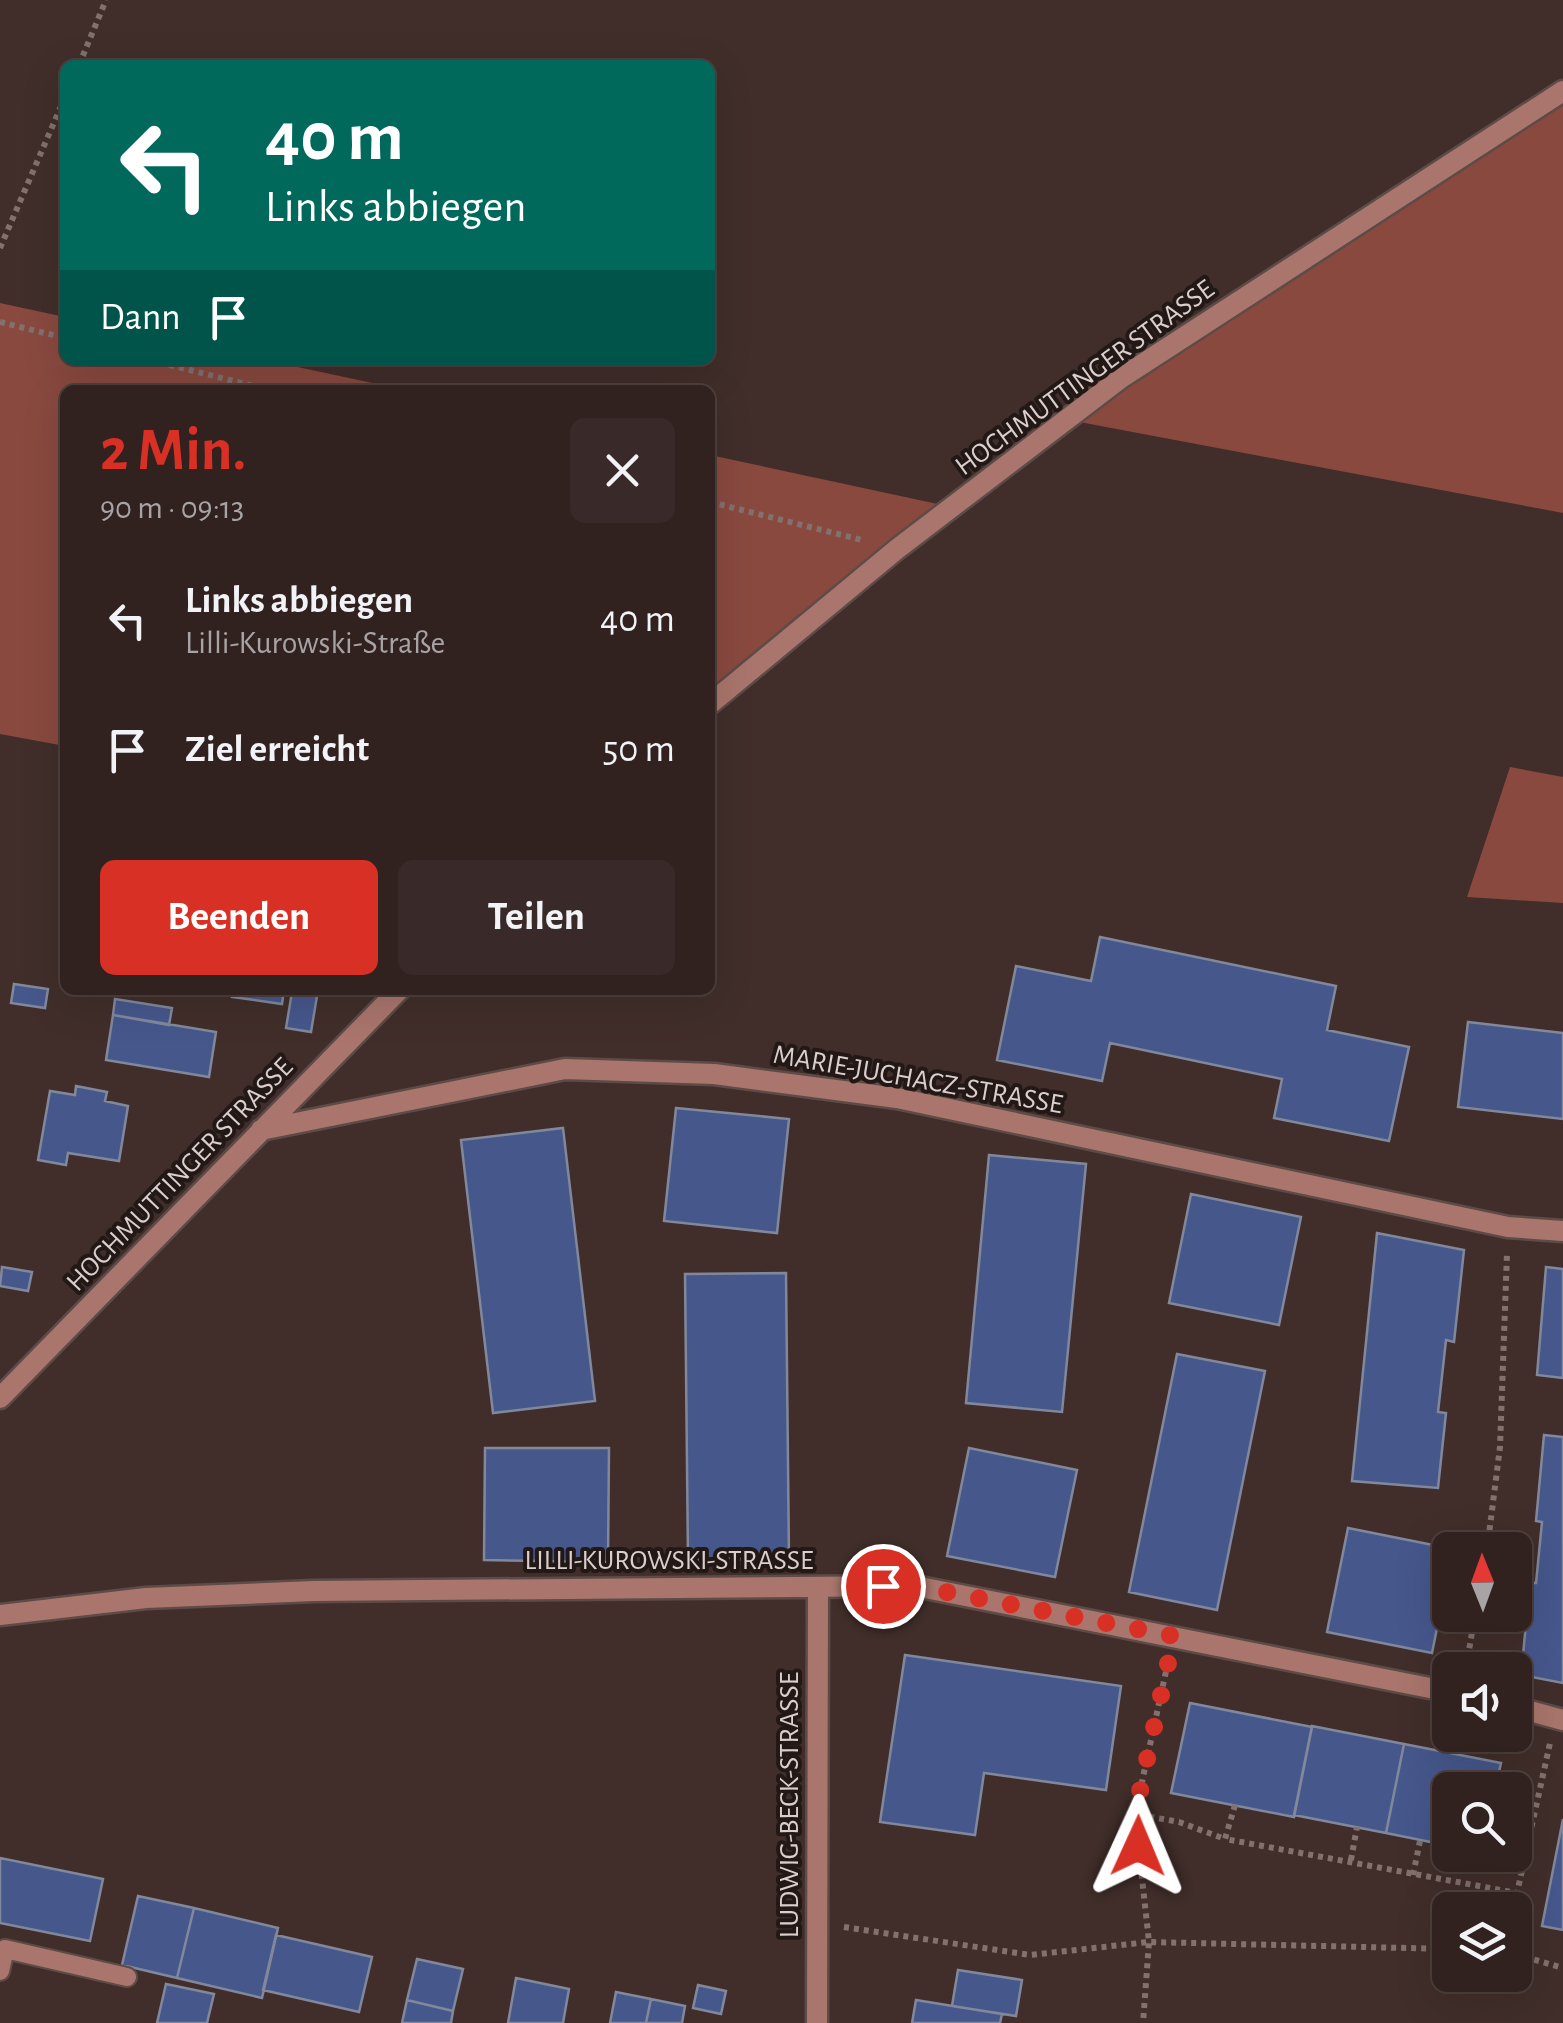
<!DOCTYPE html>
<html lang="de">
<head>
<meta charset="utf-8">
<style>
	:root { --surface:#312220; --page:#392a29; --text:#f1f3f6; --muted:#a8a4a5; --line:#4c3f3e; --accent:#d93025 }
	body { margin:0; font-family:"Alegreya Sans",sans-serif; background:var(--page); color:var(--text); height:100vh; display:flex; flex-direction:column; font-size:38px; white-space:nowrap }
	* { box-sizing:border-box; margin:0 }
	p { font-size:32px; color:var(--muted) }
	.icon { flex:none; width:55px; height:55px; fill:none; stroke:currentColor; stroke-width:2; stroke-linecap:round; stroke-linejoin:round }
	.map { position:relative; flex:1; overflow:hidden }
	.sheet { position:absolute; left:60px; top:385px; width:655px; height:610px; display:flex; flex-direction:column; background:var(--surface); border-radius:15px; box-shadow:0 10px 40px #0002,0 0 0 2px var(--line) }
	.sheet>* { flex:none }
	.top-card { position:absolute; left:60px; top:60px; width:655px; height:305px; border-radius:15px; box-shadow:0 10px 40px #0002,0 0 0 2px var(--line); background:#00695c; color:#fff; overflow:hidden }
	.needle { width:65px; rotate:359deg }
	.tools { position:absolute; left:1432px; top:1532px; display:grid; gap:20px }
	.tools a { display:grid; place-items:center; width:100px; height:100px; border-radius:15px; background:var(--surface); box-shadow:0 10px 40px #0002,0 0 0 2px var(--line); font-size:50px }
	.pin { position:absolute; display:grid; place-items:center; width:85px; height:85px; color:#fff; margin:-42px; border:5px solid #fff; border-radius:50%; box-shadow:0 2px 10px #0007 }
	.me { position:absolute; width:110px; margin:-55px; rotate:1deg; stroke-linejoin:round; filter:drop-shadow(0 0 8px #0008) }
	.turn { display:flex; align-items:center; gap:35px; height:210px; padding:0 40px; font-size:45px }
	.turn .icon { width:130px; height:130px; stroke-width:2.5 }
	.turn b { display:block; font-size:70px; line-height:85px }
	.then { display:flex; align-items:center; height:95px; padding:0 40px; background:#0003; gap:20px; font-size:38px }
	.round { display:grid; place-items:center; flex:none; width:105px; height:105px; border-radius:15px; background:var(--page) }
	.overview { display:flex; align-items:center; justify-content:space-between; height:170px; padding:0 40px }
	h1 { font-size:60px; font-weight:600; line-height:75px; color:var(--accent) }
	.button { display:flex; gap:20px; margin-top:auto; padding:20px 40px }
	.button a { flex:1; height:115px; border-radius:15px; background:var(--accent); color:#fff; font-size:40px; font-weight:600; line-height:115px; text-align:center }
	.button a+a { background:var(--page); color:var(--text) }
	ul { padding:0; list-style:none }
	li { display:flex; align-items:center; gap:30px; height:130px; padding:0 40px }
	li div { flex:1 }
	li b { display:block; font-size:38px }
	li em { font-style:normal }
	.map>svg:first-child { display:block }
</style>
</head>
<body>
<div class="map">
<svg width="1563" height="2023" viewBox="0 0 1563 2023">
	<rect width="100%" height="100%" fill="#412e2a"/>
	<path fill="#89493f" d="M1563 84V513L1069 420Z
		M0 303 65 317V360H265L405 390H65V746L0 734Z
		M710 455 947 506 710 712Z
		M1510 767 1563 777V903L1467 897Z"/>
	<path fill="#46578c" stroke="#81889b" stroke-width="2.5" d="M1100 937 1336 986 1327 1030 1409 1047 1389 1141 1274 1118 1282 1079 1110 1043 1102 1081 997 1060 1016 966 1091 981Z
		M14 984 48 989 45 1008 11 1003Z
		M233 990H284L282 1004 232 997Z
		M292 992 317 996 311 1032 286 1028Z
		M115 999 172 1008 169 1025 113 1015Z
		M113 1015 216 1032 209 1077 106 1060Z
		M1468 1022 1563 1033V1119L1458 1107Z
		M76 1086 107 1092 105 1101 128 1106 119 1161 68 1153 66 1165 38 1160 50 1091 75 1095Z
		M676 1108 789 1119 777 1233 664 1221Z
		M563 1128 595 1401 493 1413 461 1140Z
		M989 1155 1086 1164 1062 1412 966 1403Z
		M1191 1194 1301 1217 1279 1325 1169 1303Z
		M1377 1233 1464 1250 1454 1342 1446 1340 1438 1412 1446 1413 1438 1488 1352 1481Z
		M2 1267 32 1272 28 1291 0 1286Z
		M1546 1267 1563 1269V1378L1537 1375Z
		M786 1273 789 1559 688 1560 685 1274Z
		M1177 1354 1265 1371 1217 1610 1129 1592Z
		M1544 1435 1563 1437V1683L1521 1675 1530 1583H1536L1542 1522 1536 1521Z
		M485 1448H609L608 1562 484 1560Z
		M969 1448 1077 1470 1055 1577 947 1556Z
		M1348 1528 1453 1549 1432 1653 1327 1632Z
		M905 1655 1121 1686 1106 1790 984 1773 975 1835 880 1822Z
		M1190 1703 1312 1727 1294 1817 1171 1793Z
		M1312 1726 1404 1744 1386 1833 1294 1815Z
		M1404 1744 1501 1763 1495 1790H1450V1846L1386 1833Z
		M1563 1819V1930L1542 1926Z
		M0 1858 103 1879 90 1941 0 1923Z
		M138 1896 194 1908 177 1978 122 1965Z
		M194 1908 278 1928 262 1998 177 1978Z
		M276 1935 372 1957 359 2012 263 1990Z
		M417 1959 463 1969 453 2011 407 2000Z
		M958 1970 1022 1980 1016 2016 952 2006Z
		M516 1978 569 1989 563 2023H508Z
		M166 1984 214 1994 207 2023H157Z
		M698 1985 726 1991 721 2014 693 2008Z
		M616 1992 651 1999 646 2023H610Z
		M651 1999 685 2006 682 2023H646Z
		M407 2000 453 2011 451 2023H402Z
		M916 2000 1002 2014 1000 2023H912Z"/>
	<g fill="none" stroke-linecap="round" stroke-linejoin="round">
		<g stroke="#5d4b47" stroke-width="22">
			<path id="service" d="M0 1971 5 1949 127 1977"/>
		</g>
		<g stroke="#5d4b47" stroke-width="25">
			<path id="minor" d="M710 704 897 549 1121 378 1563 91
				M261 1130 565 1069 714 1074 897 1098 1508 1227 1563 1231
				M0 1398 399 990
				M0 1615 146 1598 313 1591 915 1586 1450 1692
				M1515 1707 1563 1720
				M817 2023 818 1587"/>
		</g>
		<path stroke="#82716e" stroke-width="6" stroke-dasharray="5 5" stroke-linecap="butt" d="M79 65 106 0
			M0 248 65 97
			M0 322 65 338
			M150 360 269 390
			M710 502 862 540
			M1487 1550 1500 1447 1507 1253
			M1168 1662 1135 1814 1179 1822 1225 1839
			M1466 1668 1475 1615
			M1235 1805 1225 1839 1517 1893 1550 1743
			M1135 1814 1149 1942 1143 2023
			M1351 1860 1357 1827
			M1413 1875 1420 1841
			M844 1927 1030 1955 1149 1942 1450 1949
			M1515 1954 1563 1968"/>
		<use href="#service" stroke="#a9756c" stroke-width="18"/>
		<use href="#minor" stroke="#a9756c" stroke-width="20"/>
	</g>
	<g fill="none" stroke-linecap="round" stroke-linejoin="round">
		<path stroke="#d93025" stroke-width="18" stroke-dasharray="0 32.4" d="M883 1586H915L1174 1636 1135 1814 1138 1846"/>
	</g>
	<g text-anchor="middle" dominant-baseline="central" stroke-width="8" stroke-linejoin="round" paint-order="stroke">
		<g font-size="28" fill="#dbcecc" stroke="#221917">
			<text transform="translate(1085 378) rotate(-36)">HOCHMUTTINGER STRASSE</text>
			<text transform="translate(918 1080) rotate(10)">MARIE-JUCHACZ-STRASSE</text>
			<text transform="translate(180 1175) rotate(-46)">HOCHMUTTINGER STRASSE</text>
			<text x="669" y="1561">LILLI-KUROWSKI-STRASSE</text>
			<text transform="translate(790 1805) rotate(-90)">LUDWIG-BECK-STRASSE</text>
		</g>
	</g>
</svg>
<div class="tools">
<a><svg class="needle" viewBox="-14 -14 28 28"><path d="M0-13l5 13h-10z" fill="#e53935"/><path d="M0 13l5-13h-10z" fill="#a8a4a5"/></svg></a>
<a><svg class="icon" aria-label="sound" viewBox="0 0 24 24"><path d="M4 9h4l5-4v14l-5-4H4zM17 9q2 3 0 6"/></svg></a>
<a><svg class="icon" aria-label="search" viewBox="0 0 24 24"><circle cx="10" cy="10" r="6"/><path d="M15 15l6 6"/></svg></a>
<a><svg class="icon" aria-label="layers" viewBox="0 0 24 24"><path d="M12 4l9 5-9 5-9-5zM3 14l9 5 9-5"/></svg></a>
</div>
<div class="pin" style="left:883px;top:1586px;background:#d93025"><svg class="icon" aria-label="arrive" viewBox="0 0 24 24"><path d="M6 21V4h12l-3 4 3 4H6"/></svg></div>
<svg class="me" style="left:1138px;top:1846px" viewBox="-20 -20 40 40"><path d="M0-17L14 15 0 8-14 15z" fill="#d93025" stroke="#fff" stroke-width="4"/></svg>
<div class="top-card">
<div class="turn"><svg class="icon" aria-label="left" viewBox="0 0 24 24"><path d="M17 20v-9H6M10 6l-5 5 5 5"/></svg><div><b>40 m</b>Links abbiegen</div></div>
<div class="then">Dann<svg class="icon" aria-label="arrive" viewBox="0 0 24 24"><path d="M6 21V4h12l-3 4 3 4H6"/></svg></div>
</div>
<section class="sheet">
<div class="overview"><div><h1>2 Min.</h1><p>90 m · 09:13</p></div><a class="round"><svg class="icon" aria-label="close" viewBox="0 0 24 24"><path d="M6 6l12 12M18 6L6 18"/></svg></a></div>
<ul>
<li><svg class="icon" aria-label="left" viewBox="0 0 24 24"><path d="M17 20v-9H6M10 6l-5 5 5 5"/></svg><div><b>Links abbiegen</b><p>Lilli-Kurowski-Straße</p></div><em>40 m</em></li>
<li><svg class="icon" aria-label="arrive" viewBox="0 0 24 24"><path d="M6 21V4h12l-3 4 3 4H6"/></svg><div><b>Ziel erreicht</b></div><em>50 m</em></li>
</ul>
<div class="button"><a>Beenden</a><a>Teilen</a></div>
</section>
</div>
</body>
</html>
